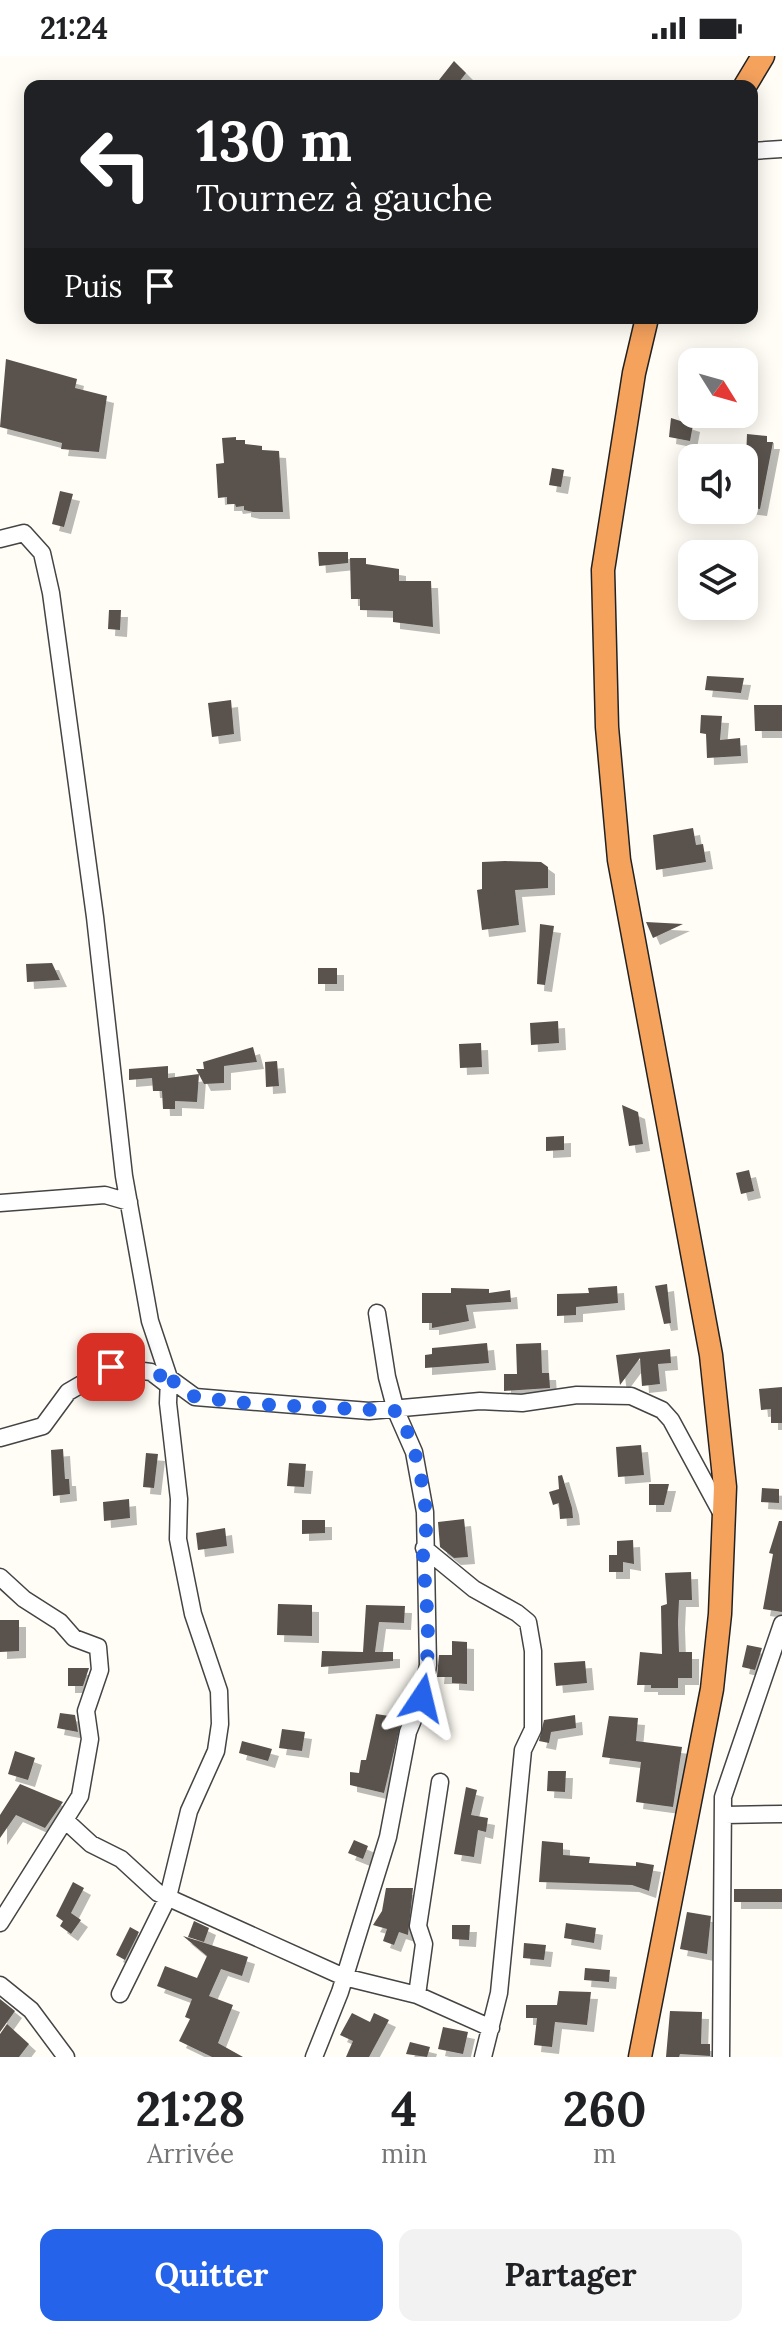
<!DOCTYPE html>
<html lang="fr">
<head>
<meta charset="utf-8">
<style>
	:root { --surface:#fff; --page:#f2f2f2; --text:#202124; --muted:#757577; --accent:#2563eb }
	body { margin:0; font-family:Lora,serif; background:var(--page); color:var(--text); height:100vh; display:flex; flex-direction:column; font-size:30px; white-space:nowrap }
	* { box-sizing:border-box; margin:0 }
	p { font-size:26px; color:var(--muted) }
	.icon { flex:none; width:44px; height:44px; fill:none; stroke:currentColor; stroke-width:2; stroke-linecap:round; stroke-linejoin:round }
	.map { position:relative; height:2001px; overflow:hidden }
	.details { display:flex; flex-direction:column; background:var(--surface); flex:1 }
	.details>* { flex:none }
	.banner { position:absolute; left:24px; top:24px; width:734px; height:244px; border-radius:16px; box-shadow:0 4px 20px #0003; background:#202124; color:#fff; overflow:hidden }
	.needle { width:52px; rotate:127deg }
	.controls { position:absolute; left:678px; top:292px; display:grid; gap:16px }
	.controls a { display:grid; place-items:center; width:80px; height:80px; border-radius:16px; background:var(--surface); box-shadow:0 4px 20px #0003; font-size:40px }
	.pin { position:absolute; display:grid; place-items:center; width:68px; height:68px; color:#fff; margin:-34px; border-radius:16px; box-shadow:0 4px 12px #0006 }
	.me { position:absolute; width:88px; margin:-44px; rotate:10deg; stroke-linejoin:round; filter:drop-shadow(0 0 6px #0008) }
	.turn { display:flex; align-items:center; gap:28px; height:168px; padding:0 40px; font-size:36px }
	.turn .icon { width:104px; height:104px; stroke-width:2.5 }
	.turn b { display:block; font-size:56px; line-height:68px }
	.then { display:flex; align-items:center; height:76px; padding:0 40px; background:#0003; gap:16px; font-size:30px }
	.eta { display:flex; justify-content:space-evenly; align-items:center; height:136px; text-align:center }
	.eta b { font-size:48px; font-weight:700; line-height:56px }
	.primary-button { display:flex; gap:16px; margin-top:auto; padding:16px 40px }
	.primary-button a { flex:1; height:92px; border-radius:16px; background:var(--accent); color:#fff; font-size:32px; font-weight:700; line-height:92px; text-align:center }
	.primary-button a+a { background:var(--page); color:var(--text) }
	.status { display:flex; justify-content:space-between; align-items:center; height:56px; padding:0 40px; background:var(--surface); direction:ltr }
	.status svg { height:22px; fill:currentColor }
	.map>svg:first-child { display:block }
</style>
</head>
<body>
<div class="status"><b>21:24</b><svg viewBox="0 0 49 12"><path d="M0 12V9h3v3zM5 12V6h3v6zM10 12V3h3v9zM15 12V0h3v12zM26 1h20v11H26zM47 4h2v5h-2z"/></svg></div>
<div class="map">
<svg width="782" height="2001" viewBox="0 0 782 2001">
	<defs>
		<filter id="shadow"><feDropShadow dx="7" dy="7" stdDeviation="0" flood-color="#0004"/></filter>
	</defs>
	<rect width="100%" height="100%" fill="#fffdf5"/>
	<path fill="#5a524d" filter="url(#shadow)" d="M454 5 466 17 456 30H447L439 24Z
		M6 303 77 323 75 332 107 340 99 396 61 393 62 387 0 371Z
		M671 362 693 369 690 385 669 381Z
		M747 378 767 380V386H773L760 453 744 451Z
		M236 381V384H245V388L262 390V394L279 395 283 456H253L244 454V450L236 451 235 448H227V441L218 442 216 408 224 407 222 382Z
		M552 412 564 414 561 431 549 429Z
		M60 435 73 438 64 471 52 468Z
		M318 496H348V507L319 510Z
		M350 502H366V508L399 513V525H431L433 571 393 566V555L360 554V543H351Z
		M109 554H121L120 574 108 573Z
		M707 620 744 622 741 637 705 634Z
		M231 644 234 678 212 681 208 647Z
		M754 649H782V675H755Z
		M701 659 722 660 720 684 740 682 741 700 707 702 706 678 700 677Z
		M693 772 696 789 703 788 706 806 656 814 653 779Z
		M505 805 541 806 548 811V832L515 834 519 869 482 874 477 834 482 833V806Z
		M646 866 683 868 653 882Z
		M540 868 554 870 545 929 537 928Z
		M52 907 60 924 27 926 26 908Z
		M318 912H337V928H318Z
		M558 965 559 987 531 989 530 967Z
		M481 987 482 1011 460 1012 459 988Z
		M253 991 257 1006 224 1010V1027L204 1028 196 1013H204L203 1006Z
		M277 1005 279 1030 266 1031 265 1006Z
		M168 1010V1022L199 1018 197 1046 175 1045V1053H163L162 1035H153L152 1022 129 1024V1013Z
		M622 1049 638 1056 643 1088 629 1090Z
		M564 1080V1094L546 1095V1081Z
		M749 1114 754 1135 741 1138 736 1117Z
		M667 1228 671 1267 664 1268 655 1230Z
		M617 1230 618 1247 576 1251V1259L557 1260V1238L589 1237 588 1232Z
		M451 1232 489 1233V1237L510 1234 511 1246 466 1249 469 1265 432 1272V1267H422V1237H451Z
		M487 1287 489 1307 425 1312V1299L432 1298V1292Z
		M541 1287 542 1317H549L550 1332 504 1335V1318H517L516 1288Z
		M670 1293 671 1307 658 1308 660 1328 642 1330 640 1302 620 1329 616 1299Z
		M782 1331V1367H771V1353L761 1354 759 1333Z
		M641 1389 644 1419 618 1421 616 1391Z
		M63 1393 65 1423H69L70 1438 53 1440 51 1394Z
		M146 1397 158 1398 154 1432 143 1431Z
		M289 1407 306 1408 304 1431 287 1430Z
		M562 1419 572 1452 573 1462 560 1463 559 1447 553 1449 549 1436 559 1433 558 1420Z
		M649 1428H669L664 1449H649Z
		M762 1432 779 1433V1447L761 1446Z
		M129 1443 130 1462 104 1465 103 1446Z
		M464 1463 468 1501 454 1502 440 1491 438 1466Z
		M302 1464H325V1477L302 1478Z
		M779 1465H782V1556L763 1553 773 1498 769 1497Z
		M225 1472 227 1490 198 1494 196 1477Z
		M633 1484 634 1508 623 1506V1516H609V1499H617V1485Z
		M691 1516 692 1544H679L678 1566 679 1596H692V1622H678V1632H651V1629H637L640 1596 662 1598 661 1550 667 1548 665 1517Z
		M278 1548 312 1549V1580L277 1579Z
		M366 1549 405 1550 404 1567 379 1566 375 1596H393V1605L321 1611 322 1595 363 1596Z
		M0 1564H19V1595L0 1596Z
		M452 1585 467 1586V1628L452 1627V1621H437L439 1599H452Z
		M747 1589 762 1592 755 1614 742 1611Z
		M585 1605 587 1627 556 1630 554 1607Z
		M68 1612H89L83 1630H68Z
		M60 1657 75 1659 78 1676 57 1672Z
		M376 1658 402 1662 384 1737 350 1729V1716L359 1717 361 1704H366Z
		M575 1659 576 1672 551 1676 549 1687 539 1685 544 1664Z
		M609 1660 638 1662 636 1685 682 1691 673 1751 636 1746 641 1706 602 1701Z
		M282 1673 305 1676 302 1695 279 1692Z
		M242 1685 272 1693 268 1705 239 1697Z
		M15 1695 35 1702 28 1724 8 1718Z
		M548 1715H566L565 1736 547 1735Z
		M20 1728 63 1746 45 1772 16 1759 0 1782V1759Z
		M466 1731 477 1734 471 1759 488 1762 486 1776 478 1774 474 1801 454 1798Z
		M354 1784 368 1790 363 1803 348 1797Z
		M542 1785 563 1787V1799L590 1801 589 1807 636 1810V1806L654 1809 649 1835 632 1829 539 1826Z
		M73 1826 84 1832 71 1857 81 1864 71 1878 60 1870 63 1865 56 1860Z
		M386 1832H413L408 1879 399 1876 394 1889 383 1885 387 1873 373 1869 382 1855Z
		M734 1833H782V1846H734Z
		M687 1856 711 1860 707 1898 680 1893Z
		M194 1865 209 1872 204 1886 188 1881Z
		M566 1867 596 1872 594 1887 564 1882Z
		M452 1869H470L469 1884 452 1883Z
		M130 1871 139 1876 125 1904 116 1899Z
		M183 1880 248 1901 242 1920 221 1913 209 1940 233 1949 218 1987 243 2001H212L179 1985 190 1963 185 1961 192 1943 157 1930 165 1910 197 1922 207 1900Z
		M524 1887 546 1889 544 1904 523 1902Z
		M585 1912 610 1914 609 1926 584 1924Z
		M559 1935 591 1936 587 1969 555 1966 552 1991 534 1989 537 1962H526V1949H557Z
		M0 1943 15 1955 0 1976Z
		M670 1955 702 1956 701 1988H710V2000L680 1998 679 2001H666Z
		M352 1957 370 1966 374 1957 389 1964 369 2001H346L353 1985 340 1979Z
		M7 1968 29 1988 19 2001H0V1978Z
		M443 1971 468 1976 463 1998 438 1993Z
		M410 1986 430 1991 427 2001 406 1998Z"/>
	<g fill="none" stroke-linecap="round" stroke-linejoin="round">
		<g stroke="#444" stroke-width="19">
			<path id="minor" d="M752 95 782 93
				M0 483 24 477 42 497 51 537 95 861 124 1120 150 1265 169 1322 195 1341 369 1355 480 1345 522 1347 577 1339 631 1340 662 1354 671 1364 723 1460
				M0 1147 105 1139 129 1146
				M0 1382 43 1370 68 1336 111 1311 151 1316 168 1329
				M424 1492 474 1533 517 1557 528 1566 533 1595V1673L523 1694 499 1937 483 2001
				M0 1521 24 1543 60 1566 74 1582 98 1591 100 1614 86 1655 90 1683 80 1740 0 1867
				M725 1759 782 1758
				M66 1765 91 1788 121 1803 158 1837 344 1921 417 1939 491 1972
				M0 1929 31 1954 66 2001
				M120 1938 168 1841 189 1755 216 1695 220 1668 219 1635 193 1558 178 1483 179 1443 168 1347 169 1322
				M417 1939 424 1888 418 1870 440 1726
				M314 2001 340 1936 388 1781 408 1676 422 1642 428 1609 425 1456 414 1396 396 1355 387 1321 377 1257
				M721 2001 723 1741 782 1568"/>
		</g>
		<g stroke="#222" stroke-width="25">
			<path id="highway" d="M745 30 763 0
				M640 2001 712 1633 720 1558 725 1431 711 1299 619 804 607 671 603 514 634 317 647 262"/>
		</g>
		<use href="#minor" stroke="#fff" stroke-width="16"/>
		<use href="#highway" stroke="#f5a25d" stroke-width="22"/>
	</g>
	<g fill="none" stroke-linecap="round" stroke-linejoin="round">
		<path stroke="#2563eb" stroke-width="14" stroke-dasharray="0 25.2" d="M111 1311 159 1318 168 1329 169 1322 195 1341 255 1348 396 1355C415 1381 427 1439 426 1472 426 1482 423 1492 423 1502 427 1552 432 1592 422 1642"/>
	</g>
</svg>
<div class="controls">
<a><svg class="needle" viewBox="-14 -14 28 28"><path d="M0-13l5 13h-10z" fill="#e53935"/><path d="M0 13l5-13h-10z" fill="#757577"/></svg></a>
<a><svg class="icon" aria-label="sound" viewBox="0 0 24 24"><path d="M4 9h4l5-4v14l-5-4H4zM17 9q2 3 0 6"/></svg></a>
<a><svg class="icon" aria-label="layers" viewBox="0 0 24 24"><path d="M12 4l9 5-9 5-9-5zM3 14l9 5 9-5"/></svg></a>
</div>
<div class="pin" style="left:111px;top:1311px;background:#d93025"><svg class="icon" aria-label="arrive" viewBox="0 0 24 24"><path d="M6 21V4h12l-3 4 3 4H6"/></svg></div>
<svg class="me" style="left:422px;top:1642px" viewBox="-20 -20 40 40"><path d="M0-17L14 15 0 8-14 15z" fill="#2563eb" stroke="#fff" stroke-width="4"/></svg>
<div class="banner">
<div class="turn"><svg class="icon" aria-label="left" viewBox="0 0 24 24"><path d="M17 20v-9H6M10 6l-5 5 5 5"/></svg><div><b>130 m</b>Tournez à gauche</div></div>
<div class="then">Puis<svg class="icon" aria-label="arrive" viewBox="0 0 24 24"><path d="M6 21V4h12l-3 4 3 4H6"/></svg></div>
</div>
</div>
<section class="details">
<div class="eta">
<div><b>21:28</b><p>Arrivée</p></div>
<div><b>4</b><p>min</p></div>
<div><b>260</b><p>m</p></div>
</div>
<div class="primary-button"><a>Quitter</a><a>Partager</a></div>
</section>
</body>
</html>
